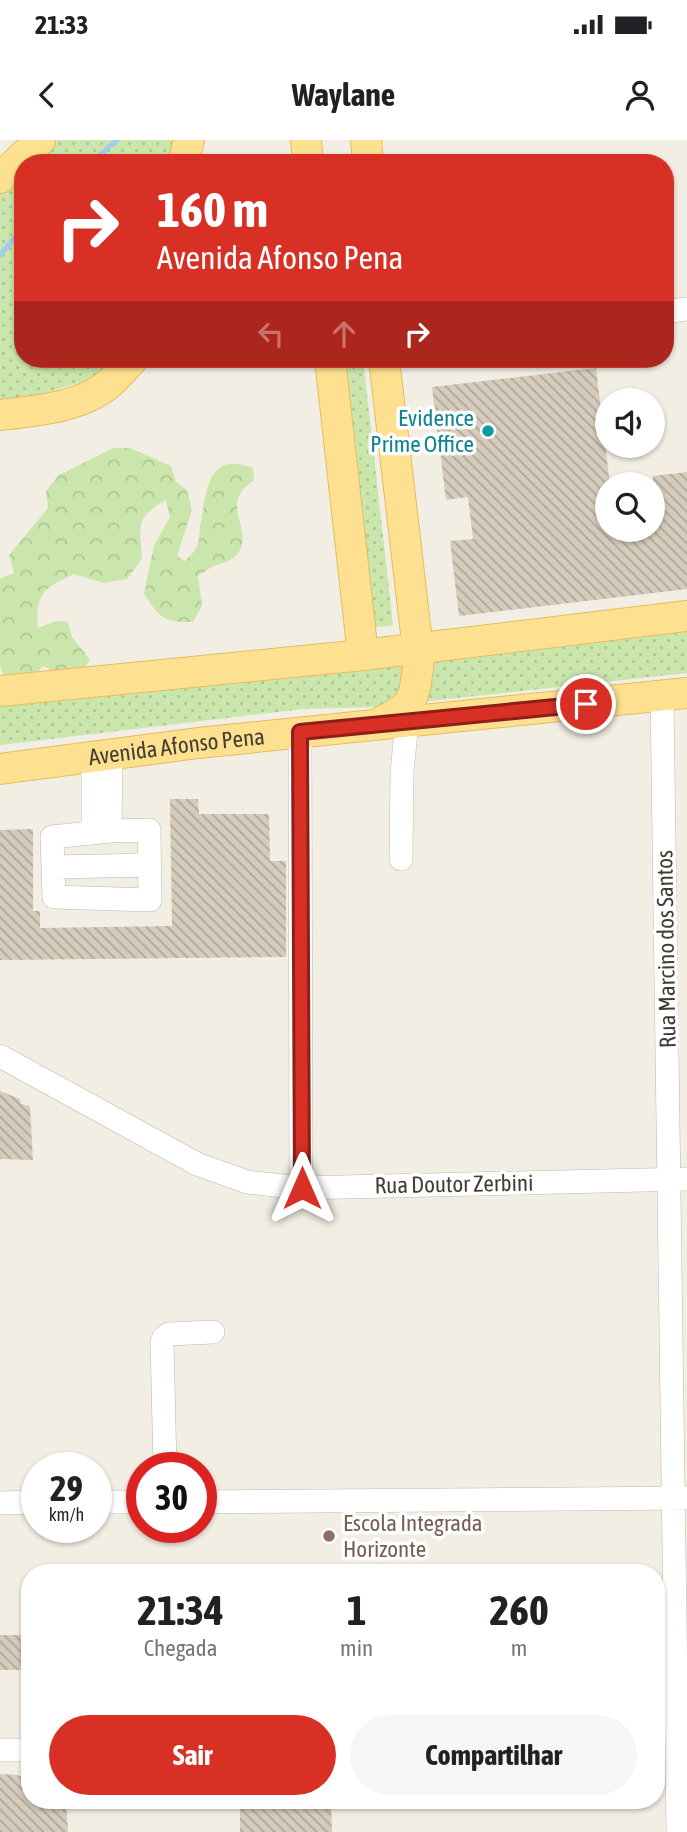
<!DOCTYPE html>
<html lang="pt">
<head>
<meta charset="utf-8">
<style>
	:root { --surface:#fff; --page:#f6f6f6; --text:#202124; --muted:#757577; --accent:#d93025 }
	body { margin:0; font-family:"Asap Condensed",sans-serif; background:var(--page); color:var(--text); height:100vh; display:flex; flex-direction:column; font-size:26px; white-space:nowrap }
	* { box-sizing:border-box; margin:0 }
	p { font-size:23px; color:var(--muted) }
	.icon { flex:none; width:38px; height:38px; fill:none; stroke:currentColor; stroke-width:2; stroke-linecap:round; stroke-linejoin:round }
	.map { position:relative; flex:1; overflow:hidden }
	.panel { position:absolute; left:21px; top:1424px; width:644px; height:245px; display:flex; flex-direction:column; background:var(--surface); border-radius:28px; box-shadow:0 2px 5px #0004 }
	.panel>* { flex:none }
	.banner { position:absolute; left:14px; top:14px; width:660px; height:214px; border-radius:28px; box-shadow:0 2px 5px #0004; background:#d93025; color:#fff; overflow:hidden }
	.controls { position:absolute; left:595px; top:248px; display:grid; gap:14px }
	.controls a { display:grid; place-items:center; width:70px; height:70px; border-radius:50%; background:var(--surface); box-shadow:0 2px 5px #0004; font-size:35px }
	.speed { position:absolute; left:21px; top:1312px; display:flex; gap:14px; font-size:35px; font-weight:700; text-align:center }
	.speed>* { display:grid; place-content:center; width:91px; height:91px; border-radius:50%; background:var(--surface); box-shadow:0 2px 5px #0004; line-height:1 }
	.speed small { font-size:18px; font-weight:400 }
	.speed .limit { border:10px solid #d22; background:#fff; color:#111 }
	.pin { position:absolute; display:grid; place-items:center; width:60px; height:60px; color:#fff; margin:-30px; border:4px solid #fff; border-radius:50%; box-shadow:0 2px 7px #0007 }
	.me { position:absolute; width:77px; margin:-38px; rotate:0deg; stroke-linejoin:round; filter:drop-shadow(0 0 5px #0008) }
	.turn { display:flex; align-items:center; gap:24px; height:147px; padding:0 28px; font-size:32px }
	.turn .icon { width:91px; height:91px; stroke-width:2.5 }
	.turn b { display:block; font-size:49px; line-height:60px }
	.lanes { display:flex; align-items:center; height:66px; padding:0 28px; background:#0003; justify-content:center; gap:35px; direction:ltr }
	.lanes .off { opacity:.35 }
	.eta { display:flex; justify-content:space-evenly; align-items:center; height:119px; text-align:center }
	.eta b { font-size:42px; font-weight:700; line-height:49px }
	.action { display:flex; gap:14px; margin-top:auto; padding:14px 28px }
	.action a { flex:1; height:80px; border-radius:42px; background:var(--accent); color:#fff; font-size:28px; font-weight:700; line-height:80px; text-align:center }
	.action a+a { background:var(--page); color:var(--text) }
	.status { display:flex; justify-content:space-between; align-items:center; height:49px; padding:0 35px; background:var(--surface); direction:ltr }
	.status svg { height:19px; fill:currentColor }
	header { display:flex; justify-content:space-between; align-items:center; height:91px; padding:0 28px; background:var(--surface); font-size:32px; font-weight:700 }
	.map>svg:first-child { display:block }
</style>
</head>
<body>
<div class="status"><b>21:33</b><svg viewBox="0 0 49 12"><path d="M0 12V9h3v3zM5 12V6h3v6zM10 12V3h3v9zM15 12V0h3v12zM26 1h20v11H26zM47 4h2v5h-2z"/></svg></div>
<header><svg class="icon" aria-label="back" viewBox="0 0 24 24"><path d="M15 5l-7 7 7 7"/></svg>Waylane<svg class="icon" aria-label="person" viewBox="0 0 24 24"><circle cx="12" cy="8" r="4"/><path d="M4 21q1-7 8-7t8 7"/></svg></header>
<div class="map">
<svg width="687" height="1692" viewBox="0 0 687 1692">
	<defs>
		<pattern id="grass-dots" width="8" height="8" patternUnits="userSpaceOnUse" patternTransform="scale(1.75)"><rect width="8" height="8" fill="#cae6ac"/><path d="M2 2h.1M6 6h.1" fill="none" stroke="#afc695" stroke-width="1.8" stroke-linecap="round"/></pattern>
		<pattern id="forest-crowns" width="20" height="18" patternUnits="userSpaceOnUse" patternTransform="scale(1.75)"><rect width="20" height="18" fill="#cae6ac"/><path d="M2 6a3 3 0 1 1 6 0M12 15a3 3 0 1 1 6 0" fill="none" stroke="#afc695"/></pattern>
		<pattern id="building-back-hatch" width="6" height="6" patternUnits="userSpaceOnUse" patternTransform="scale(1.75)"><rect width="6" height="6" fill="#d6ccbc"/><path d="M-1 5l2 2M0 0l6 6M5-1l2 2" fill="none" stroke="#afa79a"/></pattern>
	</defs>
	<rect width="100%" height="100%" fill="#f2eee3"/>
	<path fill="url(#grass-dots)" d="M51 0H176L171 23H27Z
		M23 26V219H115L91 239 21 260 0 261V48Z
		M339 219H363L393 485 369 488Z
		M687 480V533L375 567 303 569 0 605V563Z"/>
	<path fill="url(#forest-crowns)" d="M113 308H130L171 326 176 342 187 350 192 370 177 416 185 421C190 416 197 409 198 403 200 396 199 388 201 381 207 347 209 311 253 328L254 340C218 364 252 386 240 410 234 422 223 422 212 427 208 429 203 433 198 436L202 466 193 482C164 483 160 478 144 454L154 405 170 377 166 360C134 378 140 385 142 419L127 439 104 443 74 434C44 448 35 453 38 488L56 481 68 482 72 497 90 520 81 532 63 537 44 526 32 536 4 537 0 525V439L14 433 9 415 48 368 46 351 59 335Z"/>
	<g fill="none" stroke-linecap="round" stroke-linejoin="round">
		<path stroke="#9fccef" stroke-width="5" d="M91 23 117 0
			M0 115 23 88"/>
	</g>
	<path fill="url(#building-back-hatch)" d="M596 228 610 345H607V390H653V336L687 332V449L459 476 450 401 473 399 468 357 446 360 432 247Z
		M170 659H198L199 674H269L270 721H286V817L0 820V690L33 689V771H40V788L172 786Z
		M0 951 20 959 21 964 30 966 33 1020 0 1019Z
		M0 1495H30V1530H0Z
		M0 1634 17 1635 30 1640V1661H66L68 1692H0Z
		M240 1661H331L332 1692H240Z"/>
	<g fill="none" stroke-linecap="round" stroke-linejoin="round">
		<g stroke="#c0b8a9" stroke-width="24">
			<path id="minor" d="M665 172 687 169
				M662 556 678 1692
				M300 592 301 1048
				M93 618V692
				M149 690 150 760 54 757 52 697 110 691Z
				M110 691 111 615
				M401 719 402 632 407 582
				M53 727 150 725
				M0 916 197 1024 247 1042 301 1048 687 1039
				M165 1328 162 1202 164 1197 169 1194 213 1192
				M96 1362H142
				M201 1362 687 1358
				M0 1363 37 1362
				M0 1610H30"/>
		</g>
		<g stroke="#e2be61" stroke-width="32">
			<g id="major">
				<path d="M306 0 308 23"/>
				<path d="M366 0 368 23"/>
				<path d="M183 23 189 0"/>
				<path d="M0 38 40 0"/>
				<path d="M330 219 363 515"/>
				<path d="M0 275C36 271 82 267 110 243 118 236 125 227 133 219"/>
				<path d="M0 551 363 515 687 476"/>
				<path d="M379 583C417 564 414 558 419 519L384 219"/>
				<path id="s1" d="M0 629 198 603 687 553"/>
			</g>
		</g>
		<use href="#minor" stroke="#fff" stroke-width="23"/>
		<use href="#major" stroke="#fde190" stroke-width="30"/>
	</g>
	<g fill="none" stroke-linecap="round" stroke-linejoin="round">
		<g stroke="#8d1f18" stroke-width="18">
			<path id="route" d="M302 1048 300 592 586 564"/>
		</g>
		<use href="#route" stroke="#d93025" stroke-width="12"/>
	</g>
	<circle fill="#0f9aa8" stroke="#fff" stroke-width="2.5" cx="488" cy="291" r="7"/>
	<circle fill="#8d6e63" stroke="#fff" stroke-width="2.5" cx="329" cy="1396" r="7"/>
	<g text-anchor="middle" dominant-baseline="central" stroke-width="7" stroke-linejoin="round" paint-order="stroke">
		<g font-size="23" fill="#0d838f" stroke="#fff" text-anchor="end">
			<text x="474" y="278">Evidence<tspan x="474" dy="26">Prime Office</tspan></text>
		</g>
		<g font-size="23" fill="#433e34" stroke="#fff">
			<text stroke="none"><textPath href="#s1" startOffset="178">Avenida Afonso Pena</textPath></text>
			<text transform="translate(666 809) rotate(-91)">Rua Marcino dos Santos</text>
			<text transform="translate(454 1044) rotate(-1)">Rua Doutor Zerbini</text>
		</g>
		<g font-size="23" fill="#785e54" stroke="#fff" text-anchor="start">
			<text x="343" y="1383">Escola Integrada<tspan x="343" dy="26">Horizonte</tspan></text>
		</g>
	</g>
</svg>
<div class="controls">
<a><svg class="icon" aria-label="sound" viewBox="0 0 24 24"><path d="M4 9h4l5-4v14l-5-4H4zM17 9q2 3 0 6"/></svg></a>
<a><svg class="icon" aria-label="search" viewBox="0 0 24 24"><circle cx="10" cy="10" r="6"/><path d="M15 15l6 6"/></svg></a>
</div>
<div class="speed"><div>29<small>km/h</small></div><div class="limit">30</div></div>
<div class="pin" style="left:586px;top:564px;background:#d93025"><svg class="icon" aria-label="arrive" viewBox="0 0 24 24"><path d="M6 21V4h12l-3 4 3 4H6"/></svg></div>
<svg class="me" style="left:302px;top:1048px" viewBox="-20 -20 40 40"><path d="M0-17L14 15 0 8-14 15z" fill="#d93025" stroke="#fff" stroke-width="4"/></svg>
<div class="banner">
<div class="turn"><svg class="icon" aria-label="right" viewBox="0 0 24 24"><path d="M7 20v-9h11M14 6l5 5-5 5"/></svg><div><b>160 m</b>Avenida Afonso Pena</div></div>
<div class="lanes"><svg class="icon off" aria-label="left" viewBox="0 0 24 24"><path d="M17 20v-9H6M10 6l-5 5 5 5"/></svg><svg class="icon off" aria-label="ahead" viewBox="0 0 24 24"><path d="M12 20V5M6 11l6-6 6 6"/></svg><svg class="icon" aria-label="right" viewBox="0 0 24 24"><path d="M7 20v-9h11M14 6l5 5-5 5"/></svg></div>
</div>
<section class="panel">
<div class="eta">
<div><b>21:34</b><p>Chegada</p></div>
<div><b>1</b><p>min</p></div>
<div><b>260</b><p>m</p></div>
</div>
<div class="action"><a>Sair</a><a>Compartilhar</a></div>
</section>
</div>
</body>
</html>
